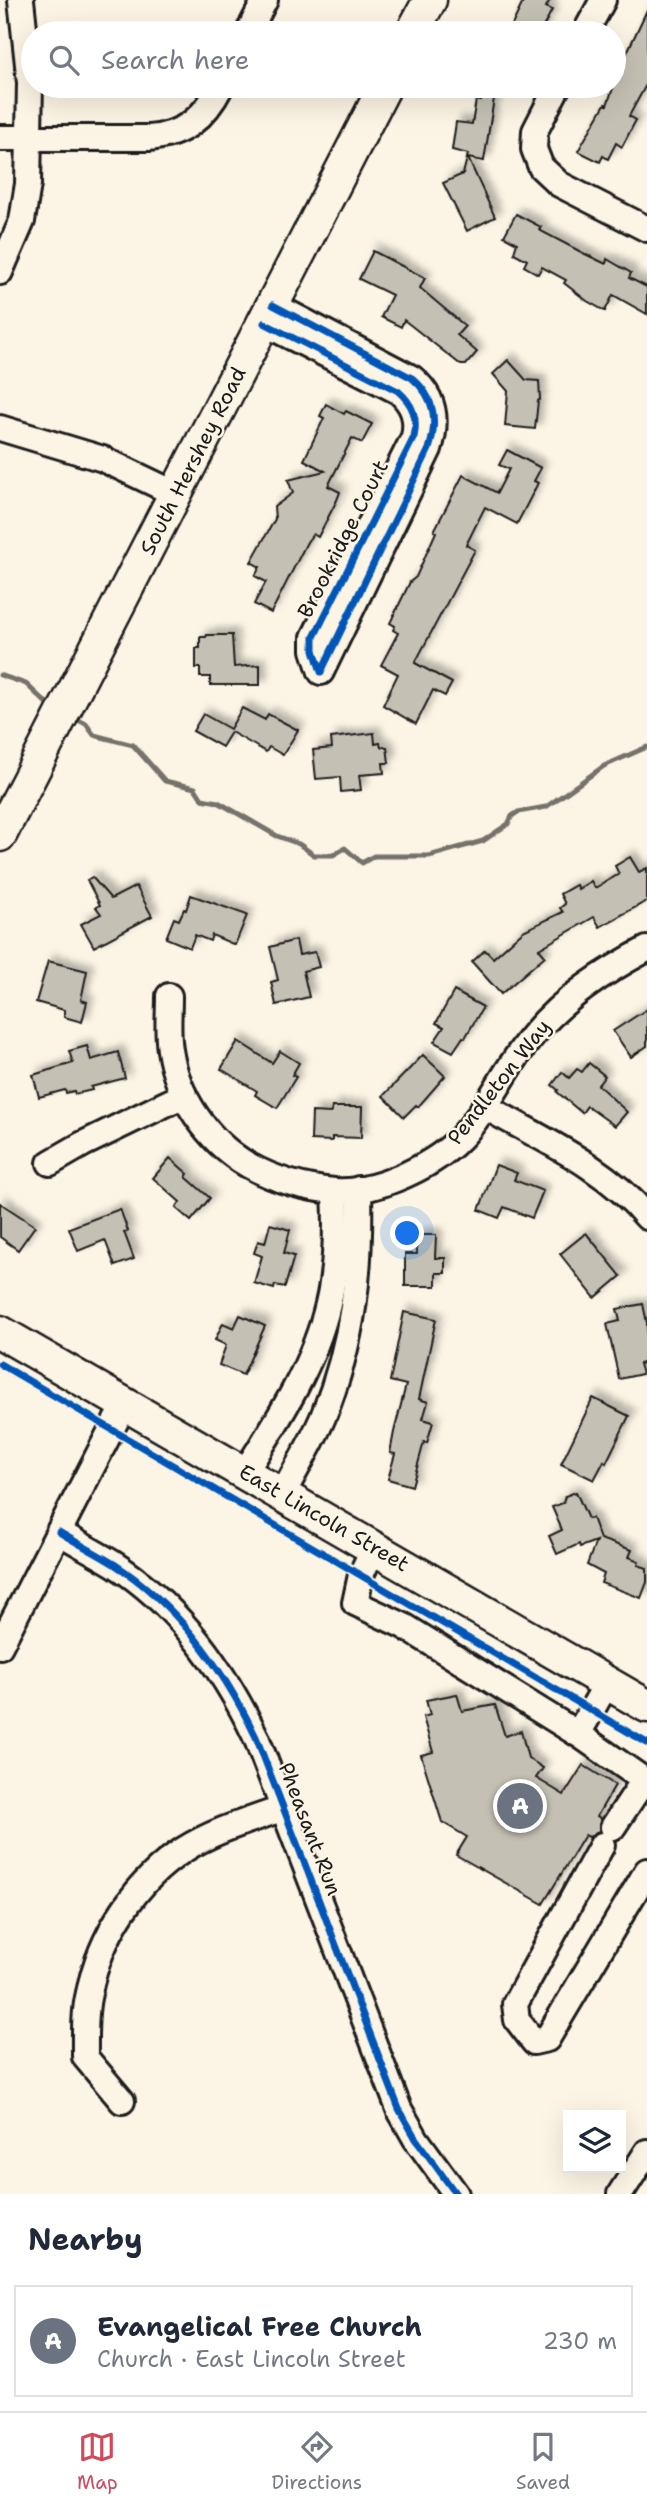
<!DOCTYPE html>
<html lang="en">
<head>
<meta charset="utf-8">
<style>
	:root { --surface:#fff; --page:#f6f6f7; --text:#1f2937; --muted:#747a83; --line:#e0e1e3; --accent:#d1495b }
	body { margin:0; font-family:"Shantell Sans",sans-serif; background:var(--page); color:var(--text) }
	.controls { position:absolute; right:21px; bottom:21px; display:grid; overflow:hidden; border-radius:0px; box-shadow:0 7px 28px #0002 }
	.controls button { width:63px; height:63px; display:grid; place-items:center; padding:0; border:0; border-bottom:2px solid var(--line); background:var(--surface); color:var(--text); font:35px sans-serif }
	.you { position:absolute; left:408px; top:1234px; width:24px; height:24px; margin:-18px; border:5px solid #fff; border-radius:50%; background:#1a73e8; box-shadow:0 0 0 10px #1a73e833 }
	.badge { display:grid; place-items:center; width:46px; height:46px; border-radius:50%; background:var(--accent); color:#fff; font-size:23px; font-weight:700 }
	.pin { position:absolute; translate:-50% -50%; border:4px solid #fff; box-shadow:0 2px 7px #0006 }
	.list { margin:0; padding:0; list-style:none }
	h2 { display:flex; justify-content:space-between; align-items:center; height:91px; margin:0; padding:0 28px; font-size:30px }
	h2 small { font-size:23px; font-weight:400; color:var(--muted) }
	.list li { display:grid; grid-template-columns:46px 1fr auto; gap:21px; align-items:center; box-sizing:border-box; height:112px; margin:0 14px 14px; padding:0 14px; border:2px solid var(--line); border-radius:0px }
	.list b { display:block; font-size:26px; white-space:nowrap }
	.list p { margin:0; font-size:23px; white-space:nowrap; color:var(--muted) }
	.list em { font-size:23px; font-style:normal; color:var(--muted) }
	.icon { flex:none; width:38px; height:38px; fill:none; stroke:currentColor; stroke-width:2; stroke-linecap:round; stroke-linejoin:round }
	.map { position:relative; flex:none; width:647px; height:2194px; overflow:hidden }
	.search { position:absolute; background:var(--surface); box-shadow:0 7px 28px #0002; left:21px; right:21px; top:21px; height:77px; display:flex; align-items:center; gap:18px; box-sizing:border-box; padding:0 24px; border-radius:38px; color:var(--muted); font-size:26px }
	.sheet { height:217px; background:var(--surface) }
	nav { display:flex; justify-content:space-around; align-items:center; box-sizing:border-box; height:98px; border-top:2px solid var(--line); background:var(--surface); font-size:19px; color:var(--muted) }
	nav a { display:grid; justify-items:center; gap:4px }
	nav .on { color:var(--accent) }
	.map>svg:first-child { display:block }
	.lines { fill:none; stroke-linecap:round; stroke-linejoin:round }
	.stream { stroke:#75726c; stroke-width:5 }
	.building { fill:#c4c0b3; stroke:#1c1c1c; stroke-width:2; filter:url(#shadow) }
	.minor-casing { stroke:#1c1c1c; stroke-width:30 }
	.major-casing { stroke:#1c1c1c; stroke-width:37 }
	.minor { stroke:#fcf5e5; stroke-width:24 }
	.major { stroke:#fcf5e5; stroke-width:32 }
	.cycleway-casing { stroke:#fcf5e5; stroke-width:11 }
	.cycleway { stroke:#0057b8; stroke-width:7 }
	.labels { text-anchor:middle; dominant-baseline:central; stroke-width:5; stroke-linejoin:round; paint-order:stroke }
	.street-label { font-size:21px; fill:#1c1c1c; stroke:#fcf5e5 }
</style>
</head>
<body>
<div class="map">
<svg width="647" height="2194" viewBox="0 0 647 2194">
	<defs>
		<filter id="shadow"><feDropShadow dx="6" dy="-6" stdDeviation="3.5" flood-color="#0004"/></filter>
	</defs>
	<rect width="100%" height="100%" fill="#fcf5e5"/>
	<filter id="ink" filterUnits="userSpaceOnUse"><feTurbulence type="fractalNoise" baseFrequency=".0143" numOctaves="2"/><feDisplacementMap in="SourceGraphic" scale="14" xChannelSelector="R" yChannelSelector="G"/><feConvolveMatrix kernelMatrix="1 2 1 2 8 2 1 2 1" color-interpolation-filters="sRGB"/></filter>
	<g filter="url(#ink)">
		<g class="lines">
			<g class="stream">
				<polyline points="0,675 26,684 44,701 53,706"/>
				<polyline points="71,716 86,724 94,735 133,745 165,781 195,788 202,799 218,802 277,836 299,844 314,855 333,855 345,848 362,863 374,856 429,856 483,841 508,824 512,816 518,812 546,807 604,766 647,747"/>
			</g>
		</g>
		<g class="building">
			<polygon points="524,0 550,0 546,7 552,10 540,33 521,33 511,27"/>
			<polygon points="647,10 647,83 629,116 636,120 622,147 616,143 608,159 603,156 600,162 578,151 605,104 607,105 622,63"/>
			<polygon points="489,86 496,86 484,161 468,158 495,217 467,231 443,183 463,174 468,154 452,150 456,122 472,124 476,100 481,101"/>
			<polygon points="516,214 541,227 539,230 583,253 606,264 607,259 631,273 629,278 647,287 647,314 613,295 605,311 587,301 564,283 566,280 542,267 538,274 524,266 527,260 514,253 517,243 504,236"/>
			<polygon points="373,251 425,278 420,288 465,326 457,335 477,352 466,365 461,365 404,320 401,327 381,317 392,295 359,279"/>
			<polygon points="508,360 526,380 539,381 540,399 538,401 535,429 505,426 508,391 493,374"/>
			<polygon points="326,404 344,414 346,411 372,424 362,443 352,438 328,486 340,492 337,500 318,537 313,534 307,542 271,613 254,604 266,582 255,576 260,567 251,562 275,519 274,507 293,493 288,480 325,471 304,460 324,418 320,416"/>
			<polygon points="507,450 541,468 534,481 538,483 517,524 485,507 466,545 475,550 415,663 452,683 445,696 433,690 416,724 383,705 398,674 381,665 398,633 393,630 395,626 390,623 410,582 416,577 436,532 434,531 463,475 497,493 509,469 499,465"/>
			<polygon points="207,635 232,635 234,667 260,665 260,685 210,685 210,677 200,677 200,668 196,668 196,648 200,648 200,637 206,637"/>
			<polygon points="242,708 265,720 268,714 298,730 283,755 269,747 266,752 231,732 222,747 193,731 203,714 230,729"/>
			<polygon points="374,733 375,744 380,743 381,747 387,747 389,763 383,763 384,773 359,775 361,790 341,792 340,777 316,779 313,750 332,748 331,738"/>
			<polygon points="630,857 639,872 647,868 647,901 600,927 594,917 539,949 545,956 501,994 472,962 485,950 493,958 523,931 563,912 560,908 565,904 560,894 576,885 578,889 591,881 595,888 619,874 615,866"/>
			<polygon points="92,877 111,899 136,886 152,916 94,947 81,924 101,914 96,907 100,905 87,880"/>
			<polygon points="191,895 247,915 235,945 212,935 210,941 195,935 190,948 166,938 174,918 179,920 184,909 186,910"/>
			<polygon points="296,940 299,955 315,952 319,967 303,971 309,997 276,1005 271,982 278,980 270,947"/>
			<polygon points="48,961 87,971 81,1000 87,1002 82,1022 64,1017 64,1010 36,1002"/>
			<polygon points="454,991 483,1007 465,1038 463,1037 453,1052 434,1042 444,1027 436,1023"/>
			<polygon points="647,1009 647,1046 631,1057 613,1031"/>
			<polygon points="238,1041 272,1063 280,1051 299,1063 292,1075 296,1077 277,1108 255,1095 257,1091 221,1069"/>
			<polygon points="87,1046 91,1060 118,1052 125,1078 91,1087 92,1090 75,1094 74,1091 66,1093 65,1090 39,1097 33,1075 73,1063 69,1051"/>
			<polygon points="423,1055 445,1076 418,1107 416,1105 404,1117 383,1096"/>
			<polygon points="589,1063 605,1076 598,1085 627,1112 615,1126 587,1106 582,1113 557,1092 558,1090 552,1085 562,1072 569,1078 577,1069 582,1072"/>
			<polygon points="332,1107 362,1107 361,1138 332,1137 332,1141 311,1140 312,1112 331,1113"/>
			<polygon points="170,1158 188,1174 186,1177 210,1198 191,1221 176,1208 180,1202 153,1178"/>
			<polygon points="496,1165 517,1173 514,1180 543,1191 532,1218 504,1207 499,1218 479,1210"/>
			<polygon points="0,1203 35,1226 18,1250 0,1237"/>
			<polygon points="120,1209 128,1231 124,1232 134,1259 115,1266 105,1240 78,1251 69,1228"/>
			<polygon points="270,1224 290,1230 284,1253 294,1256 285,1287 275,1285 274,1289 254,1283 262,1256 254,1253 258,1241 265,1243"/>
			<polygon points="586,1233 621,1276 595,1298 560,1254"/>
			<polygon points="417,1235 436,1235 435,1258 445,1258 445,1273 436,1273 436,1286 405,1286 405,1254 417,1254"/>
			<polygon points="643,1304 647,1323 647,1362 639,1364 642,1374 619,1379 607,1324 620,1321 617,1309"/>
			<polygon points="404,1312 436,1319 419,1399 428,1402 423,1419 433,1422 427,1443 424,1442 412,1486 388,1479 395,1454 390,1453 394,1432 406,1385 390,1381"/>
			<polygon points="240,1315 265,1326 243,1375 219,1365 226,1345 215,1340 223,1323 234,1328"/>
			<polygon points="593,1398 629,1416 606,1463 604,1461 594,1480 561,1464"/>
			<polygon points="576,1492 588,1519 592,1518 600,1539 632,1550 629,1557 639,1561 638,1565 647,1568 647,1582 641,1598 601,1583 604,1574 587,1565 596,1541 580,1547 579,1544 557,1554 549,1536 562,1530 552,1507 563,1503 565,1496"/>
			<polygon points="457,1694 462,1711 495,1705 505,1736 521,1731 528,1758 543,1768 536,1778 564,1795 583,1765 615,1785 597,1816 601,1819 599,1831 589,1837 585,1835 543,1904 456,1855 467,1837 442,1822 421,1755 433,1752 423,1717 430,1715 426,1700"/>
		</g>
		<g class="lines">
			<g class="minor-casing">
				<g id="minor">
					<polyline points="248,33 265,0"/>
					<polyline points="585,33 603,0"/>
					<polyline points="558,86 535,131 534,149 541,167 559,184 647,229"/>
					<path d="M0,138H149C184,135 205,117 221,86"/>
					<polyline points="0,272 22,221 28,184 30,83 21,0"/>
					<path d="M264,323L398,391C413,404 418,418 414,437L314,637V650L321,672L429,449C438,421 435,397 412,378L273,305"/>
					<polyline points="0,428 103,459 176,494"/>
					<path d="M169,996C169,1014 167,1032 170,1050C177,1096 207,1141 248,1165C275,1180 303,1188 334,1191C377,1194 439,1164 466,1132C492,1102 507,1065 533,1035C564,998 604,972 647,949"/>
					<path d="M484,1106C541,1139 605,1166 647,1217"/>
					<polyline points="50,1163 83,1144 184,1095"/>
					<path d="M245,1472C278,1420 314,1365 328,1304C337,1267 337,1229 335,1191"/>
					<path d="M283,1494C296,1468 312,1443 323,1417C354,1341 361,1270 359,1189"/>
					<path d="M59,1532C77,1543 96,1553 114,1564C179,1606 223,1668 256,1737L399,2109L416,2139L456,2194"/>
					<polyline points="374,1547 361,1575 355,1603 404,1626 578,1734 644,1780 613,1827"/>
					<polyline points="0,1646 125,1403"/>
					<polyline points="578,1734 607,1683"/>
					<polyline points="602,1845 515,2004 517,2020 534,2042 547,2039 647,1871"/>
					<path d="M122,2101L85,2057C85,2036 84,2013 89,1993C100,1936 136,1880 185,1849C215,1830 251,1820 284,1808"/>
					<polyline points="620,2194 647,2152"/>
				</g>
			</g>
			<g class="major-casing">
				<g id="major">
					<polyline points="412,33 430,0"/>
					<polyline points="0,835 385,86"/>
					<polyline points="0,1332 647,1706"/>
				</g>
			</g>
			<use href="#minor" class="minor"/>
			<use href="#major" class="major"/>
			<g class="cycleway-casing">
				<g id="cycleway">
					<path d="M264,323L398,391C413,404 418,418 414,437L314,637V650L321,672L429,449C438,421 435,397 412,378L273,305"/>
					<polyline points="0,1364 647,1743"/>
					<path d="M59,1532C77,1543 96,1553 114,1564C179,1606 223,1668 256,1737L399,2109L416,2139L456,2194"/>
				</g>
			</g>
			<use href="#cycleway" class="cycleway"/>
		</g>
	</g>
	<g class="labels">
		<g class="street-label">
			<text transform="translate(193 461) rotate(-63)">South Hershey Road</text>
			<text transform="translate(343 539) rotate(-63)">Brookridge Court</text>
			<text transform="translate(499 1082) rotate(-52)">Pendleton Way</text>
			<text transform="translate(324 1518) rotate(30)">East Lincoln Street</text>
			<text transform="translate(310 1829) rotate(69)">Pheasant Run</text>
		</g>
	</g>
</svg>
<div class="controls">
<button><svg class="icon" aria-label="layers" viewBox="0 0 24 24"><path d="M12 4l9 5-9 5-9-5zM3 14l9 5 9-5"/></svg></button>
</div>
<div class="you"></div>
<div class="pin badge" style="left:520px;top:1806px;background:#6b7280">A</div>
<div class="search"><svg class="icon" aria-label="search" viewBox="0 0 24 24"><circle cx="10" cy="10" r="6"/><path d="M15 15l6 6"/></svg>Search here</div>
</div>
<section class="sheet">
<h2>Nearby<small></small></h2>
<ul class="list">
<li><span class="badge" style="background:#6b7280">A</span><div><b>Evangelical Free Church</b><p>Church · East Lincoln Street</p></div><em>230 m</em></li>
</ul>
</section>
<nav>
<a class="on"><svg class="icon" aria-label="map" viewBox="0 0 24 24"><path d="M3 6l6-2 6 2 6-2v14l-6 2-6-2-6 2zM9 4v14M15 6v14"/></svg>Map</a>
<a><svg class="icon" aria-label="directions" viewBox="0 0 24 24"><path d="M12 3l9 9-9 9-9-9zM9 14v-3h6M13 9l2 2-2 2"/></svg>Directions</a>
<a><svg class="icon" aria-label="saved" viewBox="0 0 24 24"><path d="M7 4h10v16l-5-4-5 4z"/></svg>Saved</a>
</nav>
</body>
</html>
